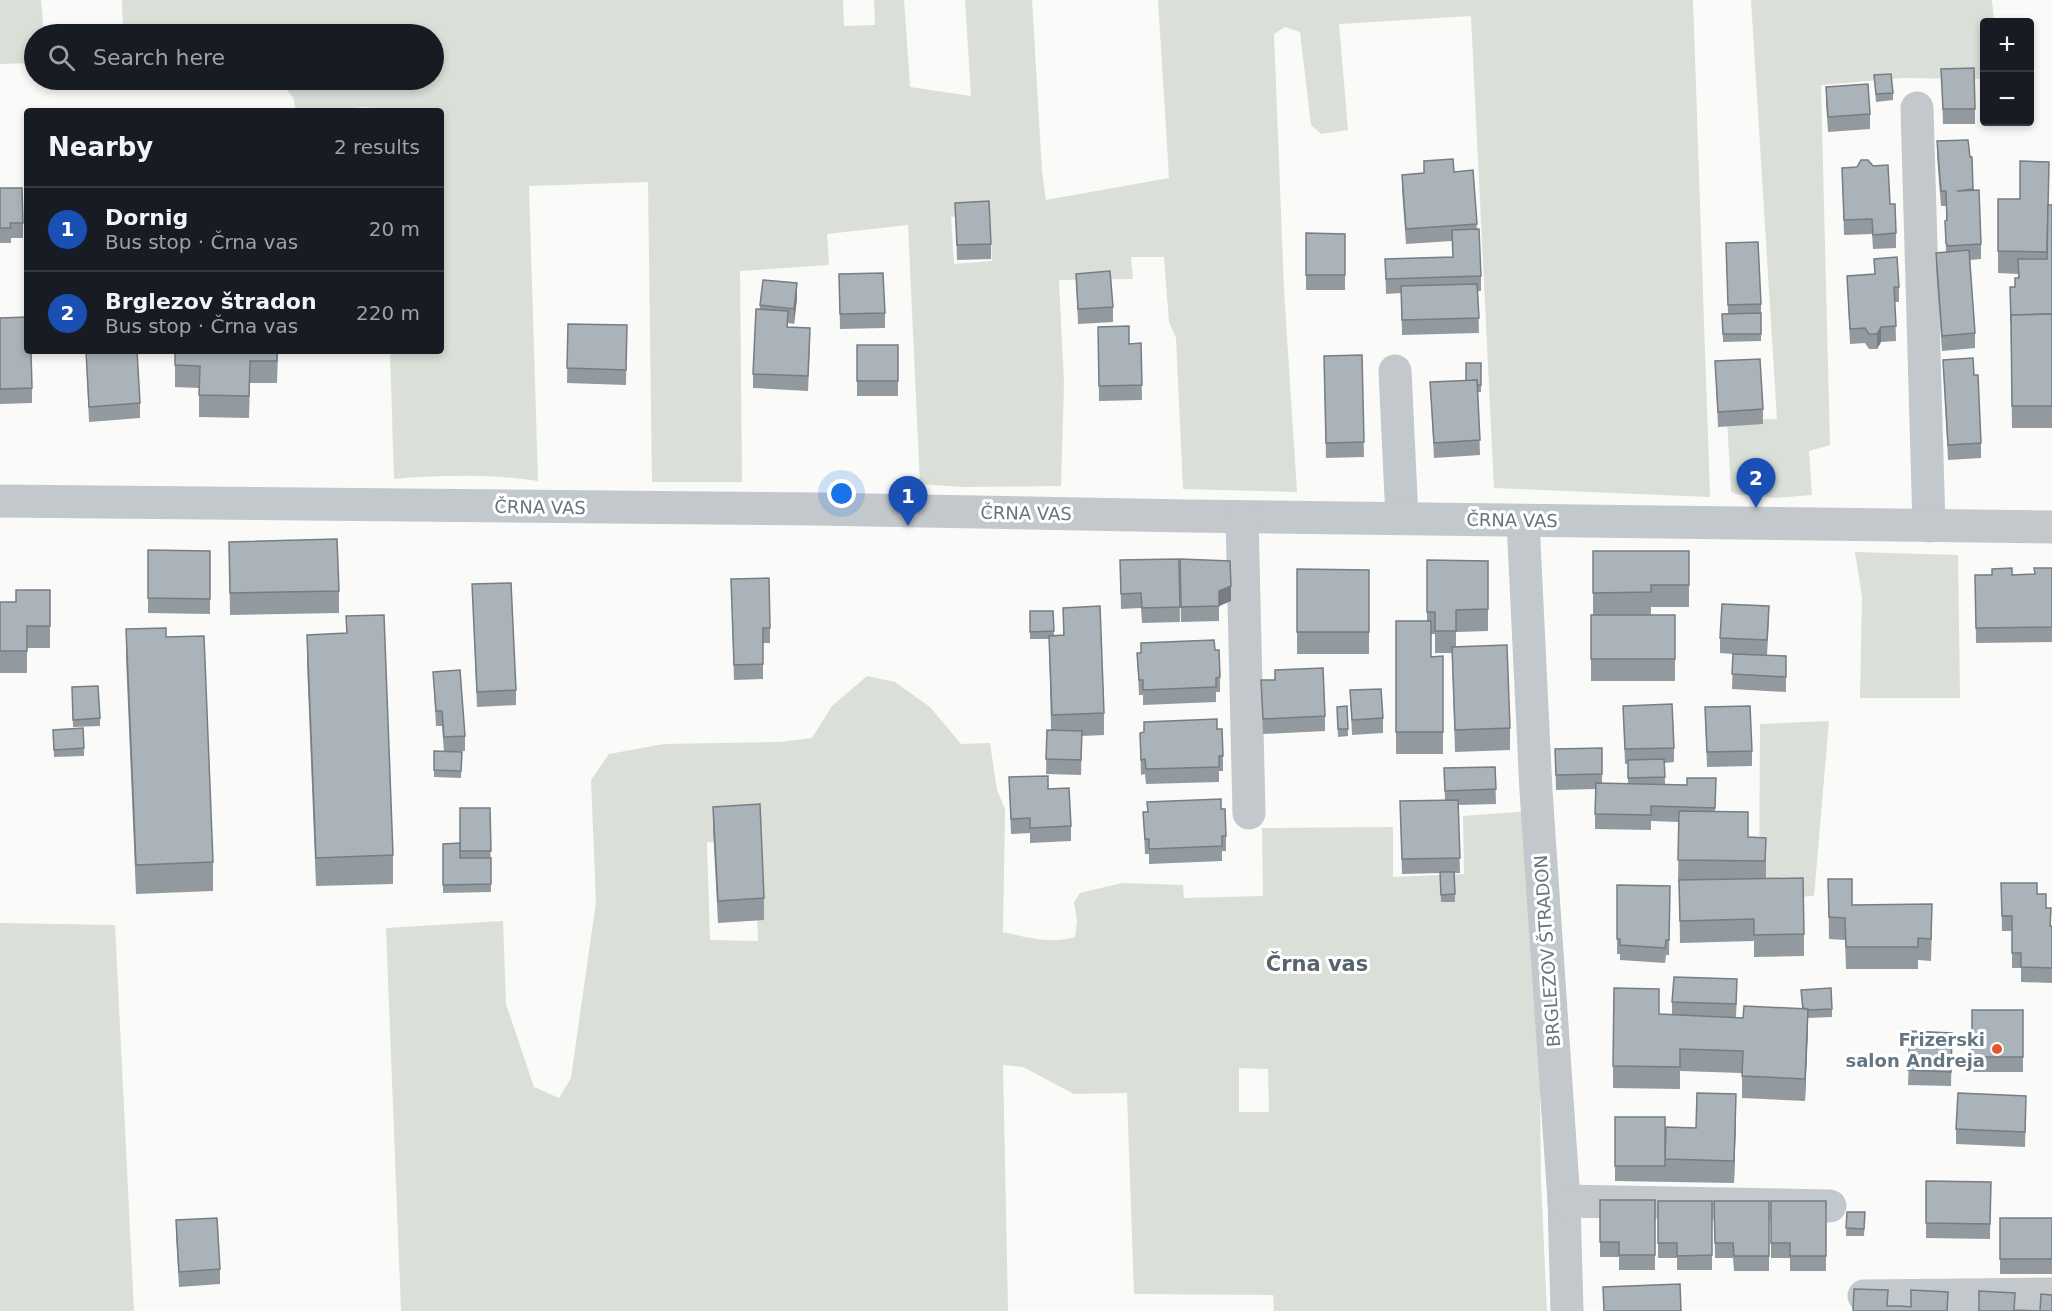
<!DOCTYPE html>
<html lang="en">
<head>
<meta charset="utf-8">
<style>
	:root { --surface:#171b24; --page:#20242c; --text:#f1f3f6; --muted:#9ea1a6; --line:#363941; --accent:#1a73e8 }
	body { margin:0; font-family:"DejaVu Sans",sans-serif; background:var(--page); color:var(--text) }
	.controls { position:absolute; right:18px; top:18px; display:grid; overflow:hidden; border-radius:6px; box-shadow:0 3px 9px #0003 }
	.controls button { width:54px; height:54px; display:grid; place-items:center; padding:0; border:0; border-bottom:2px solid var(--line); background:var(--surface); color:var(--text); font:30px sans-serif }
	.you { position:absolute; left:842px; top:494px; width:21px; height:21px; margin:-15px; border:4px solid #fff; border-radius:50%; background:#1a73e8; box-shadow:0 0 0 9px #1a73e833 }
	.badge { display:grid; place-items:center; width:39px; height:39px; border-radius:50%; background:var(--accent); color:#fff; font-size:20px; font-weight:700 }
	.pin { position:absolute; translate:-50% -50px; filter:drop-shadow(0 2px 3px #0008) }
	.pin::after { content:''; position:absolute; top:32px; width:21px; height:18px; background:inherit; clip-path:polygon(0 0,100% 0,50% 100%) }
	.list { margin:0; padding:0; list-style:none }
	h2 { display:flex; justify-content:space-between; align-items:center; height:78px; margin:0; padding:0 24px; font-size:26px }
	h2 small { font-size:20px; font-weight:400; color:var(--muted) }
	.list li { display:grid; grid-template-columns:39px 1fr auto; gap:18px; align-items:center; box-sizing:border-box; height:84px; padding:0 24px; border-top:2px solid var(--line) }
	.list b { display:block; font-size:22px; white-space:nowrap }
	.list p { margin:0; font-size:20px; white-space:nowrap; color:var(--muted) }
	.list em { font-size:20px; font-style:normal; color:var(--muted) }
	.icon { flex:none; width:33px; height:33px; fill:none; stroke:currentColor; stroke-width:2; stroke-linecap:round; stroke-linejoin:round }
	.map { position:relative; flex:none; width:2052px; height:1311px; overflow:hidden }
	.search { position:absolute; background:var(--surface); box-shadow:0 3px 9px #0003; left:24px; top:24px; width:420px; height:66px; display:flex; align-items:center; gap:15px; box-sizing:border-box; padding:0 21px; border-radius:33px; color:var(--muted); font-size:22px }
	.panel { position:absolute; background:var(--surface); box-shadow:0 3px 9px #0003; left:24px; top:108px; width:420px; height:246px; border-radius:6px }
	.map>svg:first-child { display:block }
	.green { fill:#dadfd7; fill-rule:evenodd }
	.lines { fill:none; stroke-linecap:round; stroke-linejoin:round }
	.minor { stroke:#c3c8cc; stroke-width:33 }
	.wall { fill:#929a9f }
	.shaded-wall { fill:#777d82 }
	.building { fill:#aab3b9; stroke:#777d82; stroke-width:1.5 }
	.poi-dot { fill:#e4572e; stroke:#fff; stroke-width:2 }
	.labels { text-anchor:middle; dominant-baseline:central; stroke-width:6; stroke-linejoin:round; paint-order:stroke }
	.street-label { font-size:18px; fill:#657683; stroke:#fff }
	.poi-label { font-size:18px; font-weight:bold; fill:#657683; stroke:#fff; text-anchor:end }
	.quarter-label { font-size:21px; font-weight:bold; fill:#57646e; stroke:#fff }
</style>
</head>
<body>
<div class="map">
<svg width="2052" height="1311" viewBox="0 0 2052 1311">
	<rect width="100%" height="100%" fill="#fafaf8"/>
	<g class="green">
		<polygon points="0,0 41,0 44,34 34,34 34,63 0,64"/>
		<path d="M122,0H843L844,26L875,25L874,0H904L910,87L971,96L965,0H1032L1042,171L1046,200L1169,178L1158,0H1693L1710,497L1494,488L1471,16L1339,24L1348,130L1321,134L1311,125L1300,32L1285,27L1274,34L1284,290L1297,492L1183,489L1176,338L1169,322L1164,257H1131L1133,279L1059,280L1064,383L1061,486L963,487L920,484L908,225L827,234L829,265L740,271L742,482H652L648,182L529,186L538,481C490,474 443,475 394,479L390,351H441V111H378L377,108L359,107L358,111H296L293,97L278,80H434V34H123ZM990,214L992,261L954,264L951,217Z"/>
		<polygon points="1751,0 1992,0 1994,22 1984,22 1984,79 1903,78 1821,85 1830,445 1809,451 1812,495 1776,498 1735,494 1731,491 1727,420 1777,419"/>
		<polygon points="1855,552 1958,555 1960,698 1860,698 1862,597"/>
		<path d="M867,676L895,682L930,707L961,744L990,743L997,790L1005,809L1003,932C1028,938 1050,944 1075,937L1077,921L1074,902L1080,893L1122,883L1183,885L1184,898L1263,896L1262,828L1393,827V877L1464,874L1463,816L1528,811L1539,999L1541,1181L1547,1311H1274L1273,1295L1134,1294L1127,1093L1074,1094L1023,1067L1003,1065L1008,1311H401L386,928L503,921L506,1004L534,1087L559,1098L571,1078L596,902L591,780L609,754L664,744L780,742L812,738L832,706ZM707,842L755,845L758,941L710,940ZM1239,1068L1268,1069L1269,1112H1239Z"/>
		<polygon points="1829,721 1814,896 1759,899 1760,724"/>
		<polygon points="0,923 115,925 134,1311 0,1311"/>
	</g>
	<g class="lines">
		<g class="minor">
			<polyline points="1917,108 1929,526"/>
			<polyline points="1395,371 1402,518"/>
			<polyline points="0,501 815,509 1188,516 2052,527"/>
			<polyline points="1242,517 1249,813"/>
			<polyline points="1523,521 1536,791 1564,1201 1567,1311"/>
			<polyline points="1564,1201 1830,1206"/>
			<polyline points="1864,1296 2052,1294"/>
		</g>
	</g>
	<g class="wall">
		<polygon points="1941,69 1975,109 1975,124 1943,124"/>
		<polygon points="1874,75 1893,93 1893,100 1876,102"/>
		<polygon points="1826,87 1870,114 1870,129 1828,132 1826,102"/>
		<polygon points="1937,141 1972,157 1973,190 1981,244 1981,259 1970,260 1975,333 1975,348 1942,351 1936,268 1936,253 1946,252 1945,221 1946,221 1946,206 1941,206 1937,156"/>
		<polygon points="1424,161 1454,172 1473,170 1477,229 1481,276 1481,291 1478,291 1479,333 1402,335 1401,293 1386,294 1385,259 1453,257 1452,241 1406,244 1402,190 1402,175 1424,173"/>
		<polygon points="1842,168 1890,204 1896,233 1896,248 1873,249 1872,234 1844,235"/>
		<polygon points="0,188 23,223 23,238 11,238 11,243 0,243"/>
		<polygon points="1998,199 2052,205 2052,428 2012,428 2010,287 2015,287 2018,278 2018,274 1998,273"/>
		<polygon points="955,203 991,244 991,259 957,260"/>
		<polygon points="1306,233 1345,234 1345,290 1306,290"/>
		<polygon points="1726,243 1761,304 1761,341 1723,342 1722,314 1728,314"/>
		<polygon points="1874,259 1899,287 1899,302 1895,302 1896,341 1881,342 1877,349 1869,349 1865,343 1850,344 1847,276 1874,274"/>
		<polygon points="839,274 885,313 885,328 840,329"/>
		<polygon points="1076,274 1113,307 1113,322 1078,324"/>
		<polygon points="797,298 794,324 788,323 788,327 810,343 808,391 753,388 753,374 760,305"/>
		<polygon points="0,318 32,388 32,403 0,404"/>
		<polygon points="568,324 627,325 626,385 567,383"/>
		<polygon points="1098,327 1129,344 1141,343 1142,400 1099,401"/>
		<rect x="857" y="345" width="41" height="51"/>
		<polygon points="86,351 140,403 140,418 89,422"/>
		<polygon points="175,351 278,351 277,383 250,383 249,418 199,417 199,388 175,387"/>
		<polygon points="1362,355 1364,457 1326,458 1324,356"/>
		<polygon points="1943,360 1974,375 1981,443 1981,458 1948,460"/>
		<polygon points="1715,361 1763,409 1763,424 1718,427"/>
		<polygon points="1481,363 1481,392 1478,392 1480,455 1434,458 1430,382 1466,381"/>
		<polygon points="229,542 339,591 339,613 230,615"/>
		<polygon points="148,550 210,551 210,614 148,613"/>
		<polygon points="1593,551 1689,551 1689,607 1651,607 1651,615 1593,615"/>
		<polygon points="1179,559 1180,622 1142,623 1141,608 1121,609 1120,560"/>
		<polygon points="1180,559 1231,601 1219,606 1219,621 1181,622"/>
		<polygon points="1427,560 1488,561 1488,631 1456,632 1456,647 1510,728 1510,750 1455,752 1452,653 1435,653 1435,634 1431,634 1431,657 1443,656 1443,754 1396,754 1396,621 1427,621"/>
		<polygon points="2052,568 2052,642 1976,643 1975,575 2035,574"/>
		<polygon points="1297,569 1369,570 1369,654 1297,654"/>
		<polygon points="731,579 770,628 770,643 763,643 763,679 734,680"/>
		<polygon points="472,584 516,690 516,705 477,707"/>
		<polygon points="50,590 50,648 27,648 27,673 0,673 0,602 16,602"/>
		<polygon points="1063,608 1104,713 1104,735 1082,736 1081,775 1046,774 1047,730 1051,730 1049,639 1030,639 1030,611 1053,611 1054,636 1063,636"/>
		<rect x="1591" y="615" width="84" height="66"/>
		<polygon points="346,616 393,855 393,884 316,886 307,664 307,635 346,633"/>
		<polygon points="1769,621 1767,655 1786,656 1786,692 1732,689 1733,654 1720,653 1720,638"/>
		<polygon points="126,629 166,637 213,862 213,891 136,894 126,658"/>
		<polygon points="1215,650 1220,677 1220,692 1216,692 1216,702 1143,705 1143,695 1139,695 1137,653"/>
		<polygon points="433,672 465,736 465,751 449,752 462,752 461,778 434,777 434,751 444,752 442,726 436,726"/>
		<polygon points="1261,680 1275,680 1325,716 1325,731 1263,734"/>
		<polygon points="1350,690 1383,718 1383,733 1352,735"/>
		<polygon points="72,695 100,718 100,726 73,727"/>
		<polygon points="1623,706 1674,748 1674,762 1665,763 1665,784 1654,785 1687,785 1716,778 1715,812 1748,837 1766,838 1766,879 1804,934 1804,956 1754,957 1754,941 1680,943 1679,882 1678,882 1679,822 1651,821 1651,830 1595,829 1595,789 1556,790 1555,749 1602,748 1602,783 1628,784 1628,764 1625,764"/>
		<polygon points="1337,707 1348,729 1348,736 1338,737"/>
		<polygon points="1705,707 1752,751 1752,766 1707,767"/>
		<polygon points="1217,729 1223,756 1223,771 1219,771 1219,782 1146,784 1145,774 1141,775 1140,733"/>
		<polygon points="53,730 84,748 84,756 54,757"/>
		<polygon points="1495,767 1496,804 1458,805 1460,873 1454,873 1455,902 1441,902 1440,873 1402,874 1400,801 1445,800 1444,768"/>
		<polygon points="1009,777 1048,789 1071,826 1071,841 1030,843 1030,833 1011,834"/>
		<polygon points="713,807 764,898 764,920 718,923 713,829"/>
		<polygon points="490,808 491,892 443,893 443,844 460,843"/>
		<polygon points="1221,809 1226,836 1226,851 1222,851 1222,861 1149,864 1149,854 1145,854 1143,812"/>
		<polygon points="1828,879 1852,905 1932,926 1931,961 1918,960 1918,969 1846,969 1845,940 1829,939"/>
		<polygon points="2001,883 2037,894 2046,908 2051,926 2052,926 2052,983 2021,982 2021,968 2012,968 2012,931 2002,931"/>
		<polygon points="1617,885 1670,886 1669,955 1666,955 1665,963 1620,960 1620,954 1617,954"/>
		<polygon points="1801,990 1832,1009 1832,1017 1808,1018 1805,1101 1742,1098 1742,1073 1680,1071 1680,1089 1613,1088 1613,1066 1672,1014 1672,1002 1737,994 1736,1017 1743,1018 1802,1008"/>
		<rect x="1972" y="1010" width="51" height="62"/>
		<polygon points="1910,1031 1952,1033 1951,1086 1908,1085"/>
		<polygon points="2026,1110 2025,1147 1956,1144 1956,1129"/>
		<polygon points="1736,1116 1734,1183 1615,1181 1615,1117 1665,1154 1696,1128"/>
		<polygon points="1926,1181 1991,1182 1990,1239 1926,1238"/>
		<polygon points="1600,1200 1655,1200 1655,1270 1619,1270 1619,1257 1600,1257"/>
		<polygon points="1658,1201 1712,1201 1712,1270 1677,1270 1677,1258 1658,1258"/>
		<polygon points="1714,1201 1769,1201 1769,1271 1734,1271 1733,1258 1715,1258"/>
		<polygon points="1771,1201 1826,1201 1826,1271 1790,1271 1790,1258 1771,1258"/>
		<polygon points="1847,1212 1865,1212 1864,1236 1846,1236"/>
		<rect x="2000" y="1218" width="52" height="56"/>
		<polygon points="176,1220 220,1269 220,1284 179,1287 176,1235"/>
	</g>
	<g class="shaded-wall">
		<polygon points="797,283 797,298 794,324 794,309"/>
		<polygon points="1881,327 1881,342 1877,349 1877,334"/>
		<polygon points="1231,586 1231,601 1219,606 1219,591"/>
		<polygon points="1808,1009 1808,1031 1805,1101 1805,1079"/>
		<polygon points="1736,1094 1736,1116 1734,1183 1734,1161"/>
	</g>
	<g class="building">
		<polygon points="1974,68 1975,109 1943,109 1941,69"/>
		<polygon points="1891,74 1893,93 1876,94 1874,75"/>
		<polygon points="1868,84 1870,114 1828,117 1826,87"/>
		<polygon points="1968,140 1970,157 1972,157 1973,189 1957,191 1979,190 1981,244 1948,246 1946,243 1945,221 1947,220 1946,191 1941,191 1937,141"/>
		<polygon points="1453,159 1454,172 1473,170 1477,224 1406,229 1402,175 1424,173 1424,161"/>
		<polygon points="1861,160 1868,160 1873,166 1888,165 1890,204 1895,204 1896,233 1873,235 1872,219 1844,220 1842,168 1857,167"/>
		<polygon points="2020,161 2049,162 2047,252 1998,251 1998,199 2020,199"/>
		<polygon points="0,188 22,188 23,223 10,223 11,228 0,228"/>
		<polygon points="989,201 991,244 957,245 955,203"/>
		<polygon points="2048,205 2052,205 2052,314 2011,315 2011,322 2010,287 2015,287 2015,278 2019,278 2018,259 2047,259"/>
		<polygon points="1479,229 1481,276 1386,279 1385,259 1453,257 1452,230"/>
		<polygon points="1306,233 1345,234 1345,275 1306,275"/>
		<polygon points="1758,242 1761,304 1728,305 1726,243"/>
		<polygon points="1969,250 1975,333 1942,336 1936,253"/>
		<polygon points="1897,257 1899,287 1894,287 1896,326 1881,327 1877,334 1869,334 1865,328 1850,329 1847,276 1875,274 1874,259"/>
		<polygon points="1110,271 1113,307 1078,309 1076,274"/>
		<polygon points="883,273 885,313 840,314 839,274"/>
		<polygon points="763,280 797,283 794,309 760,305"/>
		<polygon points="1477,284 1479,318 1402,320 1401,286"/>
		<polygon points="756,309 788,311 787,327 810,328 808,376 753,374"/>
		<polygon points="1761,313 1761,334 1723,334 1722,314"/>
		<polygon points="2052,314 2052,406 2012,406 2011,315"/>
		<polygon points="27,317 27,351 31,351 32,388 0,389 0,318"/>
		<polygon points="568,324 627,325 626,370 567,368"/>
		<polygon points="1129,326 1129,344 1141,343 1142,385 1099,386 1098,327"/>
		<rect x="857" y="345" width="41" height="36"/>
		<polygon points="86,351 137,351 140,403 89,407"/>
		<polygon points="175,351 277,351 277,361 250,361 249,396 199,395 200,366 175,365"/>
		<polygon points="1362,355 1364,442 1326,443 1324,356"/>
		<polygon points="1973,358 1974,375 1978,375 1981,443 1948,445 1943,360"/>
		<polygon points="1760,359 1763,409 1718,412 1715,361"/>
		<polygon points="1466,363 1481,363 1481,385 1477,385 1477,380 1466,381"/>
		<polygon points="1477,380 1480,440 1434,443 1430,382"/>
		<polygon points="337,539 339,591 230,593 229,542"/>
		<polygon points="148,550 210,551 210,599 148,598"/>
		<polygon points="1593,551 1689,551 1689,585 1651,585 1651,592 1593,593"/>
		<polygon points="1179,559 1180,607 1142,608 1141,593 1121,594 1120,560"/>
		<polygon points="1180,559 1230,561 1231,586 1219,591 1219,606 1181,607"/>
		<polygon points="1427,560 1488,561 1488,609 1456,610 1456,631 1435,631 1435,612 1427,612"/>
		<polygon points="2012,568 2012,575 2035,574 2034,568 2052,568 2052,627 1976,628 1975,575 1992,575 1992,569"/>
		<polygon points="1297,569 1369,570 1369,632 1297,632"/>
		<polygon points="769,578 770,628 763,628 763,664 734,665 731,579"/>
		<polygon points="511,583 516,690 477,692 472,584"/>
		<polygon points="16,590 50,590 50,626 27,626 27,651 0,651 0,602 16,602"/>
		<polygon points="1722,604 1769,606 1767,640 1720,638"/>
		<polygon points="1100,606 1104,713 1052,715 1049,636 1064,635 1063,608"/>
		<polygon points="1030,611 1053,611 1054,631 1030,632"/>
		<polygon points="384,615 393,855 316,858 307,635 347,633 346,616"/>
		<rect x="1591" y="615" width="84" height="44"/>
		<polygon points="1396,621 1431,621 1431,657 1443,656 1443,732 1396,732"/>
		<polygon points="166,628 166,637 204,636 213,862 136,865 126,629"/>
		<polygon points="1214,640 1215,650 1219,650 1220,677 1216,678 1216,687 1143,690 1143,680 1139,680 1137,653 1141,653 1141,643"/>
		<polygon points="1507,645 1510,728 1455,730 1452,647"/>
		<polygon points="1733,654 1786,656 1786,677 1732,674"/>
		<polygon points="1323,668 1325,716 1263,719 1261,680 1275,680 1275,670"/>
		<polygon points="460,670 465,736 444,737 442,711 436,711 433,672"/>
		<polygon points="98,686 100,718 73,720 72,687"/>
		<polygon points="1381,689 1383,718 1352,720 1350,690"/>
		<polygon points="1672,704 1674,748 1625,749 1623,706"/>
		<polygon points="1347,706 1348,729 1338,729 1337,707"/>
		<polygon points="1750,706 1752,751 1707,752 1705,707"/>
		<polygon points="1217,719 1217,729 1222,729 1223,756 1219,756 1219,767 1146,769 1145,759 1141,760 1140,733 1144,732 1144,722"/>
		<polygon points="83,728 84,748 54,750 53,730"/>
		<polygon points="1047,730 1082,731 1081,760 1046,759"/>
		<polygon points="1602,748 1602,774 1556,775 1555,749"/>
		<polygon points="434,751 462,752 461,771 434,770"/>
		<polygon points="1664,759 1665,777 1628,778 1628,760"/>
		<polygon points="1495,767 1496,789 1445,791 1444,768"/>
		<polygon points="1048,776 1048,789 1069,788 1071,826 1030,828 1030,818 1011,819 1009,777"/>
		<polygon points="1687,778 1716,778 1715,808 1651,806 1651,815 1595,814 1596,783 1687,785"/>
		<polygon points="1221,799 1221,809 1225,809 1226,836 1222,836 1222,846 1149,849 1149,839 1145,839 1143,812 1148,812 1147,802"/>
		<polygon points="1458,800 1460,858 1402,859 1400,801"/>
		<polygon points="760,804 764,898 718,901 713,807"/>
		<polygon points="460,808 490,808 491,851 460,851"/>
		<polygon points="1679,811 1748,812 1748,837 1766,838 1765,861 1678,860"/>
		<polygon points="460,843 460,858 491,858 491,884 443,885 443,844"/>
		<polygon points="1440,872 1454,872 1455,894 1441,895"/>
		<polygon points="1803,878 1804,934 1754,935 1754,919 1680,921 1679,880"/>
		<polygon points="1828,879 1852,879 1852,905 1932,904 1931,939 1918,938 1918,947 1846,947 1845,918 1829,917"/>
		<polygon points="2001,883 2037,883 2037,894 2046,894 2046,908 2051,908 2050,926 2052,926 2052,968 2021,967 2021,953 2012,953 2012,916 2002,916"/>
		<polygon points="1617,885 1670,886 1669,940 1666,940 1665,948 1620,945 1620,939 1617,939"/>
		<polygon points="1674,977 1737,979 1736,1004 1672,1002"/>
		<polygon points="1614,988 1659,989 1659,1014 1743,1018 1744,1006 1808,1009 1805,1079 1742,1076 1743,1051 1680,1049 1680,1067 1613,1066"/>
		<polygon points="1831,988 1832,1009 1808,1010 1808,1009 1803,1008 1801,990"/>
		<rect x="1972" y="1010" width="51" height="47"/>
		<polygon points="1910,1031 1952,1033 1951,1072 1908,1070"/>
		<polygon points="1697,1093 1736,1094 1734,1161 1665,1159 1666,1127 1696,1128"/>
		<polygon points="1958,1093 2026,1096 2025,1132 1956,1129"/>
		<rect x="1615" y="1117" width="50" height="49"/>
		<polygon points="1926,1181 1991,1182 1990,1224 1926,1223"/>
		<polygon points="1600,1200 1655,1200 1655,1255 1619,1255 1619,1242 1600,1242"/>
		<polygon points="1658,1201 1712,1201 1712,1255 1677,1256 1677,1243 1658,1243"/>
		<polygon points="1714,1201 1769,1201 1769,1256 1734,1256 1733,1243 1715,1243"/>
		<polygon points="1771,1201 1826,1201 1826,1256 1790,1256 1790,1243 1771,1243"/>
		<polygon points="1847,1212 1865,1212 1864,1229 1846,1228"/>
		<polygon points="217,1218 220,1269 179,1272 176,1220"/>
		<rect x="2000" y="1218" width="52" height="41"/>
		<polygon points="1680,1284 1681,1311 1604,1311 1603,1287"/>
		<polygon points="1854,1289 1888,1290 1887,1306 1900,1306 1911,1307 1911,1290 1948,1292 1947,1311 1853,1311"/>
		<polygon points="1979,1291 2015,1293 2014,1310 2040,1311 2041,1294 2052,1295 2052,1311 1979,1311"/>
	</g>
	<circle class="poi-dot" cx="1997" cy="1049" r="6"/>
	<g class="labels">
		<g class="street-label">
			<text transform="translate(540 507) rotate(1)">ČRNA VAS</text>
			<text transform="translate(1026 513) rotate(1)">ČRNA VAS</text>
			<text transform="translate(1512 520) rotate(1)">ČRNA VAS</text>
			<text transform="translate(1547 951) rotate(-94)">BRGLEZOV ŠTRADON</text>
		</g>
		<g class="poi-label">
			<text x="1985" y="1039">Frizerski<tspan x="1985" dy="21">salon Andreja</tspan></text>
		</g>
		<g class="quarter-label">
			<text x="1317" y="964">Črna vas</text>
		</g>
	</g>
</svg>
<div class="controls">
<button>+</button>
<button>−</button>
</div>
<div class="you"></div>
<div class="pin badge" style="left:908px;top:526px;background:#1a4fb4">1</div>
<div class="pin badge" style="left:1756px;top:508px;background:#1a4fb4">2</div>
<div class="search"><svg class="icon" aria-label="search" viewBox="0 0 24 24"><circle cx="10" cy="10" r="6"/><path d="M15 15l6 6"/></svg>Search here</div>
<section class="panel">
<h2>Nearby<small>2 results</small></h2>
<ul class="list">
<li><span class="badge" style="background:#1a4fb4">1</span><div><b>Dornig</b><p>Bus stop · Črna vas</p></div><em>20 m</em></li>
<li><span class="badge" style="background:#1a4fb4">2</span><div><b>Brglezov štradon</b><p>Bus stop · Črna vas</p></div><em>220 m</em></li>
</ul>
</section>
</div>
</body>
</html>
